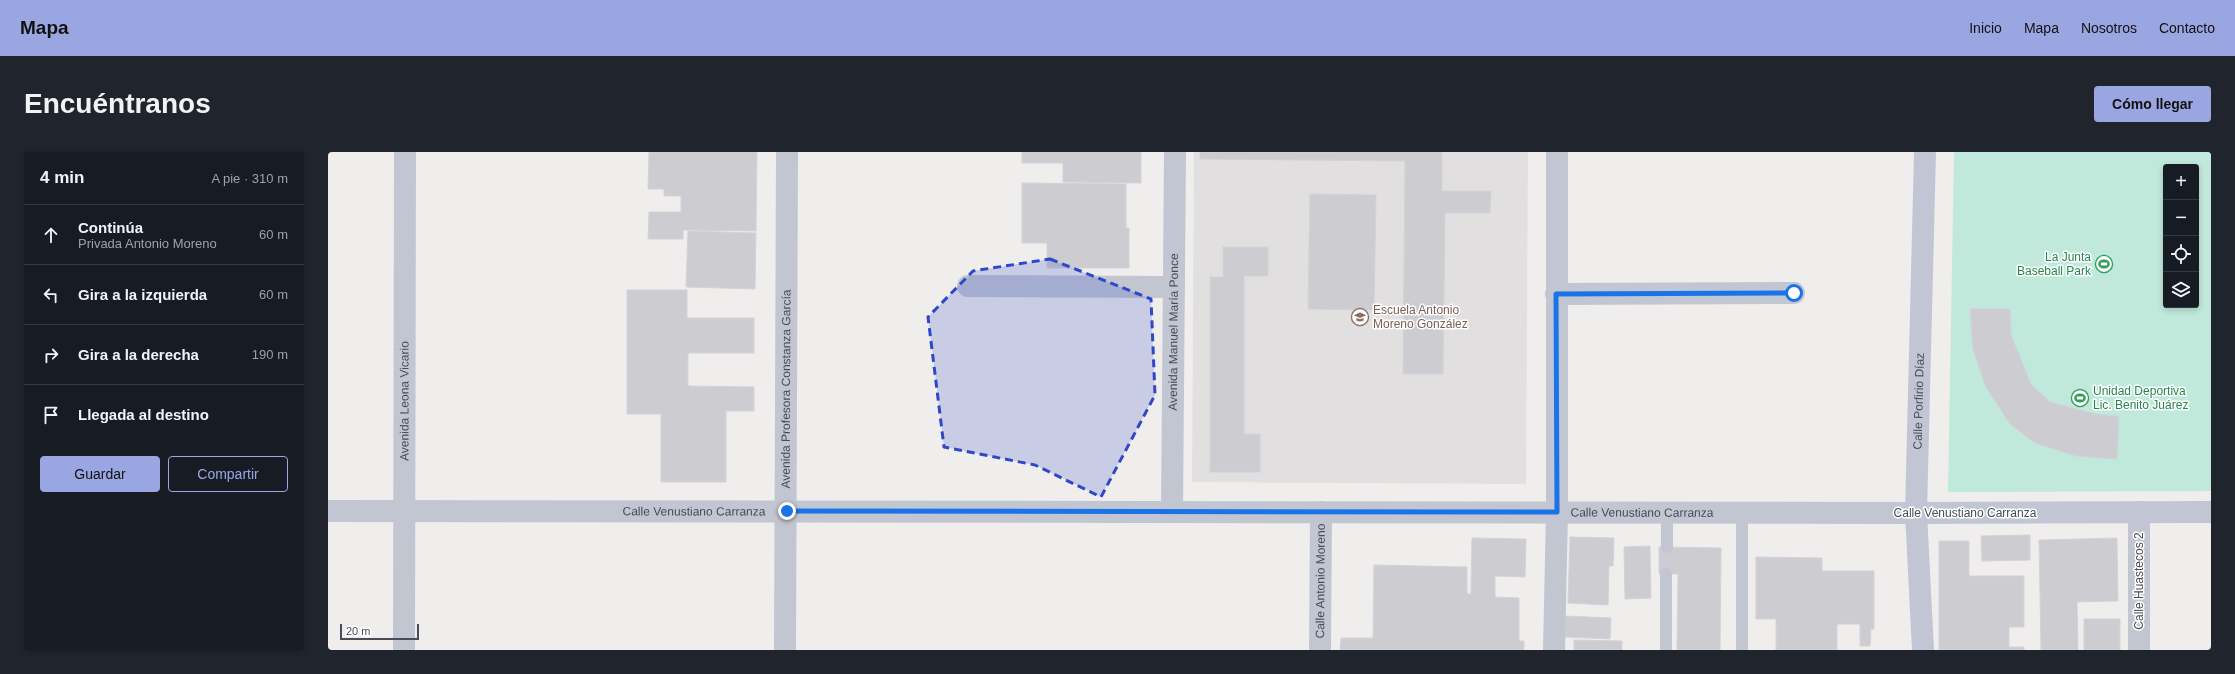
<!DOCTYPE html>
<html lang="es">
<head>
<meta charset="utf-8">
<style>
	:root { --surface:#171b24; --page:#20242c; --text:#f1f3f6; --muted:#9ea1a6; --line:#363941; --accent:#9aa6e1 }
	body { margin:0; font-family:Arial,sans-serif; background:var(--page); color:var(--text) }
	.controls { position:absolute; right:12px; top:12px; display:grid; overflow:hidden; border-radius:4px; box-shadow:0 2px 6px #0003 }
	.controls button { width:36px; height:36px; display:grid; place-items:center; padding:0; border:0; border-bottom:1px solid var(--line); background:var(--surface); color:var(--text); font:20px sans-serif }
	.scale { position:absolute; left:12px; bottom:10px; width:79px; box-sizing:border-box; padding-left:4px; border:2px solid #484c58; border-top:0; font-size:11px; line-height:14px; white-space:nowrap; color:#484c58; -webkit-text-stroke:3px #fff; paint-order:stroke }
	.stop { position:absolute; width:12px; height:12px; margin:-9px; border:3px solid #1a73e8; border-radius:50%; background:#fff }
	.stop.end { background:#1a73e8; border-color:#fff; box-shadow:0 1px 4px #0008 }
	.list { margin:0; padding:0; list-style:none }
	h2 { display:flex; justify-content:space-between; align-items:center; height:52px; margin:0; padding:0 16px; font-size:17px }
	h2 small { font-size:13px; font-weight:400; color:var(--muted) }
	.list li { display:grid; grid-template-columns:26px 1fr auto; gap:12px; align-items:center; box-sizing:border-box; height:60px; padding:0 16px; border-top:1px solid var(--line) }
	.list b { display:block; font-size:15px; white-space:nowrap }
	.list p { margin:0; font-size:13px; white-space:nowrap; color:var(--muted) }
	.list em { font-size:13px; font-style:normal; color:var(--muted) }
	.actions { display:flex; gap:8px; padding:12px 16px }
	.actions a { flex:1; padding:9px 0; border:1px solid var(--accent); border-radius:4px; text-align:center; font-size:14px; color:var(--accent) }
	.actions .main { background:var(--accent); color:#111 }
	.icon { flex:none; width:22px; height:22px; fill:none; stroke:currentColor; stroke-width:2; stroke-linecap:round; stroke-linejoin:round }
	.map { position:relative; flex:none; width:1883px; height:498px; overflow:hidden; border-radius:4px }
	header { display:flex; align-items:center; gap:24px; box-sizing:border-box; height:56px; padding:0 20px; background:var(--accent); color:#111 }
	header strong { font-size:19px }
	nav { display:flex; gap:22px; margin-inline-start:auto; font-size:14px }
	.intro { display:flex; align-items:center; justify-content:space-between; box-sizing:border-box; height:96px; padding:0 24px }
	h1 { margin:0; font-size:28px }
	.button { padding:10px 18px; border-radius:4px; background:var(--accent); color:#111; font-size:14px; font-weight:700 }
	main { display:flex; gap:24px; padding:0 24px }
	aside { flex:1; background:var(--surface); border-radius:4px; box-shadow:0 2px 6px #0003 }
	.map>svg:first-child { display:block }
	.education { fill:#e1dfdf }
	.green { fill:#c0e9db; fill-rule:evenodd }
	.building { fill:#ccccd1; stroke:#d2d2d8 }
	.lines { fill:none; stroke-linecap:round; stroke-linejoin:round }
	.lane { stroke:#c2c6d1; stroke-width:12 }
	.street { stroke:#c2c6d1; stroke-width:22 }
	.secondary { stroke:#c2c6d4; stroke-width:22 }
	.route { stroke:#1a73e8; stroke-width:5 }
	.marked { fill:#2f47c8; fill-opacity:0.2; stroke:#2f47c8; stroke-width:3; stroke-dasharray:8 5; stroke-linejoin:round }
	.labels { text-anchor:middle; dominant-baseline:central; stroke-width:3; stroke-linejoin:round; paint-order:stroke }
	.leisure-label { font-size:12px; fill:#27864d; stroke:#fff; text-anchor:end }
	.education-label { font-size:12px; fill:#785e54; stroke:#fff; text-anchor:start }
	.street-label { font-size:12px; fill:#484c58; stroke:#fff }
</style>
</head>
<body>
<header>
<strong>Mapa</strong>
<nav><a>Inicio</a><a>Mapa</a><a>Nosotros</a><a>Contacto</a></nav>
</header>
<div class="intro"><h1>Encuéntranos</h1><a class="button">Cómo llegar</a></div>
<main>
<aside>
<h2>4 min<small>A pie · 310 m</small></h2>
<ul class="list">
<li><svg class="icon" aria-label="ahead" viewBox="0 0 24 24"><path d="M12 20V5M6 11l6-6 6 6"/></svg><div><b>Continúa</b><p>Privada Antonio Moreno</p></div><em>60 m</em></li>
<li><svg class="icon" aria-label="left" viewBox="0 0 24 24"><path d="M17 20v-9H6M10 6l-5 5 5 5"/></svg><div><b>Gira a la izquierda</b></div><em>60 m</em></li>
<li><svg class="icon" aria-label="right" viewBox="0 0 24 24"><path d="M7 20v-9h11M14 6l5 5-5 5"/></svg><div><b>Gira a la derecha</b></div><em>190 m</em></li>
<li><svg class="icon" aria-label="arrive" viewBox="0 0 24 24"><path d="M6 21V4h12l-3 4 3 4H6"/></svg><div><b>Llegada al destino</b></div></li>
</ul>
<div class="actions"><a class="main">Guardar</a><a>Compartir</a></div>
</aside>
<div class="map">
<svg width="1883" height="498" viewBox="0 0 1883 498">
	<rect width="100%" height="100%" fill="#f0eeed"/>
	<polygon class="education" points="866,0 1200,0 1198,332 864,330"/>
	<path class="green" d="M1626,0H1883V339L1620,340ZM1838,15H1868V153H1838Z"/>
	<g class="building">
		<polygon points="321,0 429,0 428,79 355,78 355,87 320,87 321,60 353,60 353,44 336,44 336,37 320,37"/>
		<polygon points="694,0 813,0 813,31 735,30 735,11 694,11"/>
		<polygon points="872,0 1114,0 1114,39 1163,39 1162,61 1117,61 1115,222 1075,222 1077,9 872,7"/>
		<polygon points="694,31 798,32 798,76 801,76 801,116 719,116 719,91 694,91"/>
		<polygon points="982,42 1048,43 1046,158 980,157"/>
		<polygon points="360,79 428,81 427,137 358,135"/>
		<polygon points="895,95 940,95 940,124 916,124 916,282 932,282 932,320 882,320 882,125 895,125"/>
		<polygon points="299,138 359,138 359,166 426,166 426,201 360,201 360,234 426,235 426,259 398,259 398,330 333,330 333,262 299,262"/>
		<polygon points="1642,157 1682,157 1683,183 1703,232 1722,250 1767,262 1791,264 1789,307 1748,304 1707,291 1682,272 1658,235 1645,197"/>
		<polygon points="1702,383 1702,408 1654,409 1653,384"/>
		<polygon points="1242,385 1286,386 1285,414 1281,414 1280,453 1240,451"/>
		<polygon points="1144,386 1198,387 1197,425 1167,424 1167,445 1191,446 1191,489 1196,489 1196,498 1012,498 1013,486 1045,486 1046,413 1139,415 1139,442 1143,442"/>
		<polygon points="1789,386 1790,449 1749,450 1750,498 1713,498 1711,388"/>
		<polygon points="1611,389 1641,389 1641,424 1696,424 1696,475 1681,475 1681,495 1696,495 1696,498 1611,498"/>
		<polygon points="1322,394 1323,446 1297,447 1296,395"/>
		<polygon points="1331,395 1393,396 1392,498 1349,498 1350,422 1331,422"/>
		<polygon points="1428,405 1494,406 1494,419 1546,419 1546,477 1543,477 1542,494 1532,494 1532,472 1509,472 1509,498 1448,498 1448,467 1428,467"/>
		<polygon points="1238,464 1283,466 1282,487 1237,485"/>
		<rect x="1756" y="467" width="36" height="31"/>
		<polygon points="1246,488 1294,489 1294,498 1246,498"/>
	</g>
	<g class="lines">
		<g class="lane">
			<polyline points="1414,361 1414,498"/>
			<polyline points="1339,395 1339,361"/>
			<polyline points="1338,498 1338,422"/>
		</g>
		<g class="street">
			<polyline points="640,134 846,135"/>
			<polyline points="1228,142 1466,141"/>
			<path id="s1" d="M0,359L1588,361"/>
			<path id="s2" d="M844,360L847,0"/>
			<path id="s3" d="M76,498L77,0"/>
			<path id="s4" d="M457,498L459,0"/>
			<path id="s5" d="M992,498L993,360"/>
			<polyline points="1226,498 1229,360 1229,0"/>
			<polyline points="1811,498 1811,360"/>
		</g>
		<g class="secondary">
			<polyline points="1588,361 1883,360"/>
			<path id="s6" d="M1595,498L1588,361L1597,0"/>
		</g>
	</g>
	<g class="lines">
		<polyline class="route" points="459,359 1229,360 1228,142 1466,141"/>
	</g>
	<path class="marked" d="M722,107L823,147L827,243L773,345L707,313L616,295L600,165L645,119Z"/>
	<defs>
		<g id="stadium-ring" transform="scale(0.9)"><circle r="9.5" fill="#fff" stroke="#2e9e5b" stroke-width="1.5"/><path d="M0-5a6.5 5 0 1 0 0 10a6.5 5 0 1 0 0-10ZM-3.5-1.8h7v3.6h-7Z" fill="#2e9e5b"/></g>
		<g id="school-ring" transform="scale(0.9)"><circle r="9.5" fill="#fff" stroke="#8d6e63" stroke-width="1.5"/><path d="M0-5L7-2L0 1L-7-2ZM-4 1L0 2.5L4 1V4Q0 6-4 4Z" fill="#8d6e63"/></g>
	</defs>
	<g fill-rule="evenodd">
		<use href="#stadium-ring" x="1776" y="112"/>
		<use href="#school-ring" x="1032" y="165"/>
		<use href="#stadium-ring" x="1752" y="246"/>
	</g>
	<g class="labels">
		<g class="leisure-label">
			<text x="1763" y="105">La Junta<tspan x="1763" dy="14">Baseball Park</tspan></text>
			<text x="1765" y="239" text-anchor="start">Unidad Deportiva<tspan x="1765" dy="14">Lic. Benito Juárez</tspan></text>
		</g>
		<g class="education-label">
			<text x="1045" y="158">Escuela Antonio<tspan x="1045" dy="14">Moreno González</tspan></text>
		</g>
		<g class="street-label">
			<text stroke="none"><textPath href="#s2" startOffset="180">Avenida Manuel María Ponce</textPath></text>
			<text stroke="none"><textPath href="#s4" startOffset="261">Avenida Profesora Constanza García</textPath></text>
			<text stroke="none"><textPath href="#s3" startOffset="249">Avenida Leona Vicario</textPath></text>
			<text stroke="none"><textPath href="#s6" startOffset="249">Calle Porfirio Díaz</textPath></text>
			<text stroke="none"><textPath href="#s1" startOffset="366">Calle Venustiano Carranza</textPath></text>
			<text stroke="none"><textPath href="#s1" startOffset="1314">Calle Venustiano Carranza</textPath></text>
			<text x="1637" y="361">Calle Venustiano Carranza</text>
			<text stroke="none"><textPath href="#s5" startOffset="69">Calle Antonio Moreno</textPath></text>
			<text transform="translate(1811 429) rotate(-90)">Calle Huastecos 2</text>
		</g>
	</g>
</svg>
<div class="controls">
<button>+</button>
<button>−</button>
<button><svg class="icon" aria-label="locate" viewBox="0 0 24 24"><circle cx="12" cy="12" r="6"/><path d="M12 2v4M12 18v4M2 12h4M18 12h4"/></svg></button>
<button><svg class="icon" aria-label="layers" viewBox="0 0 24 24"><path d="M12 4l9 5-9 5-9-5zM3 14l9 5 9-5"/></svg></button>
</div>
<div class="scale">20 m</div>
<div class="stop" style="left:1466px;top:141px"></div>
<div class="stop end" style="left:459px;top:359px"></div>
</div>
</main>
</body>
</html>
